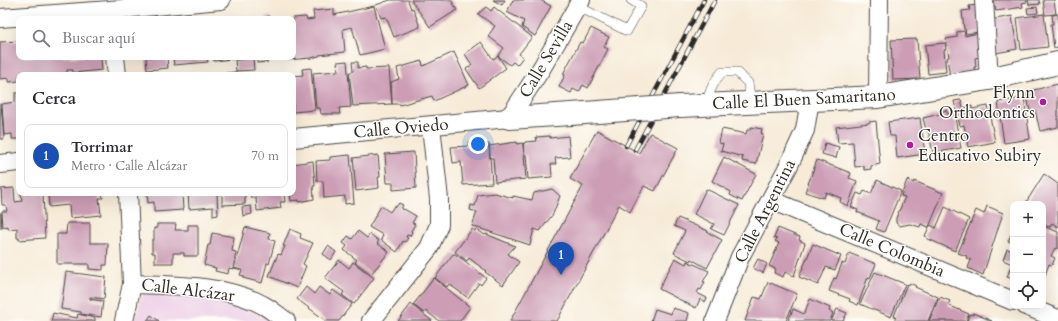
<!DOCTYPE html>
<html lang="es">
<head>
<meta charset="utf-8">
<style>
	:root { --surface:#fff; --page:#f2f2f3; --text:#2b2b33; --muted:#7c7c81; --line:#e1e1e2; --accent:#b45309 }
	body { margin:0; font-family:Cardo,serif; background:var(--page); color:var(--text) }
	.controls { position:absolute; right:12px; bottom:12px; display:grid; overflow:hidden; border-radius:8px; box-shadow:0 4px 16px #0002 }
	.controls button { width:36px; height:36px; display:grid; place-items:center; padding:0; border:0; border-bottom:1px solid var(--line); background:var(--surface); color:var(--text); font:20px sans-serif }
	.you { position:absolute; left:478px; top:144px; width:14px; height:14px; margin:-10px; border:3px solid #fff; border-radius:50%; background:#1a73e8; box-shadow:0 0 0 6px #1a73e833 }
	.badge { display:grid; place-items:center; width:26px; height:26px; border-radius:50%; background:var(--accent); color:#fff; font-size:13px; font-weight:700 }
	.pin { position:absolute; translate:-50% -33px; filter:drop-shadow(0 1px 2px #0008) }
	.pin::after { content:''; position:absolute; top:21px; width:14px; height:12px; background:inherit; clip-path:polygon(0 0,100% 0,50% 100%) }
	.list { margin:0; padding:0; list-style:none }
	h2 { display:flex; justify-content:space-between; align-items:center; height:52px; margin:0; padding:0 16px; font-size:17px }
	h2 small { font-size:13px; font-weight:400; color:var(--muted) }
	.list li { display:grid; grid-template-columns:26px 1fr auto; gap:12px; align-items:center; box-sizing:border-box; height:64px; margin:0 8px 8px; padding:0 8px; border:1px solid var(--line); border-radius:8px }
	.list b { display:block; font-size:15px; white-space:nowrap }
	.list p { margin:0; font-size:13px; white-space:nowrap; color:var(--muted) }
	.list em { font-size:13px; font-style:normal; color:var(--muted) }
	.icon { flex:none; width:22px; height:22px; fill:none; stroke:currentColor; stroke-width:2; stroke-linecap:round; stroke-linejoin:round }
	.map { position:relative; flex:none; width:1058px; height:321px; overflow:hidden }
	.search { position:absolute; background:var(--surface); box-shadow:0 4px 16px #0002; left:16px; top:16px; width:280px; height:44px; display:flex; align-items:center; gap:10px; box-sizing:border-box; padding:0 14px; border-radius:8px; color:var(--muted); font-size:15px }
	.panel { position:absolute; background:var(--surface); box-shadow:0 4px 16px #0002; left:16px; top:72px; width:280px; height:124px; border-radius:8px }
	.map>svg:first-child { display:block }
	.built { fill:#eed0e8 }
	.building { fill:#cc9db5 }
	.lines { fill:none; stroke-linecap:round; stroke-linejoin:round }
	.service-casing { stroke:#4a4845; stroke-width:10 }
	.minor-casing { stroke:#4a4845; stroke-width:20 }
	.tertiary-casing { stroke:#4a4845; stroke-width:24 }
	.service { stroke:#fff; stroke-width:9 }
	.minor { stroke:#fff; stroke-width:18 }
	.tertiary { stroke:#fff; stroke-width:22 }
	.rail-casing { stroke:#2b2b2b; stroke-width:4.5 }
	.rail { stroke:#fdfcf7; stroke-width:3; stroke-dasharray:9; stroke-linecap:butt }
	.tertiary-bridge-casing { stroke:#4a4845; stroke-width:24; stroke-linecap:butt }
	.tertiary-bridge { stroke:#fff; stroke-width:22 }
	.poi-dot { fill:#b5179e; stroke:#fdfcf7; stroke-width:1.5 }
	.labels { text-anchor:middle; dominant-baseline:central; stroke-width:3; stroke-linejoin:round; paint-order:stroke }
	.street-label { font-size:17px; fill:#2b2b2b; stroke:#fdfcf7 }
	.poi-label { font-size:17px; fill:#2b2b2b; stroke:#fdfcf7; text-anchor:end }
</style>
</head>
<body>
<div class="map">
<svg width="1058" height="321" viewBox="0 0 1058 321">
	<rect width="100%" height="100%" fill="#fdfcf7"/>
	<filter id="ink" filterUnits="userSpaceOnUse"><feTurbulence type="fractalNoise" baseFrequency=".025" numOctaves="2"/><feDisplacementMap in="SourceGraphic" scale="8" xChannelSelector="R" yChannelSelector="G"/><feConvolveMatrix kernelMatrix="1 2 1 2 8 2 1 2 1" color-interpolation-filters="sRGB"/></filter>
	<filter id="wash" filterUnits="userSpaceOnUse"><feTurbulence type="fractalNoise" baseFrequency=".012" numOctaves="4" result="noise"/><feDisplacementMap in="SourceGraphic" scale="16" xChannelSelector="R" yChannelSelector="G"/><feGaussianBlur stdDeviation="0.9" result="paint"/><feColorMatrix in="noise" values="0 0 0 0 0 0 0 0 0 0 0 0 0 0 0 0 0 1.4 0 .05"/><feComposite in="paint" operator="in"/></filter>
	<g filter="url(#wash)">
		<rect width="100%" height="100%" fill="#f7ebd8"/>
		<polygon class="built" points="154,292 199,296 226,301 244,308 271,321 135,321 141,298 145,294"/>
		<g id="blocks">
			<g class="building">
				<polygon points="390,0 408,0 411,9 413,8 420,27 394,37 386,17 381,18 376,5"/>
				<polygon points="411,0 451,0 457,10 430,27"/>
				<polygon points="493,0 505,0 502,5"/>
				<polygon points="513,0 540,0 551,6 535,36 522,27 524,21 507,12"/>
				<polygon points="993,0 1027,0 1027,2 1022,3 1023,7 996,11 995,7 994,7"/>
				<polygon points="1028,0 1039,0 1040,4 1029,5"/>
				<polygon points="1043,0 1054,0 1056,14 1045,15"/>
				<polygon points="978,5 980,32 966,34 965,29 964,29 962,11 970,10 969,6"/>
				<polygon points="374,6 385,49 360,55 352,27 343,29 345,52 319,55 319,56 311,58 287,60 287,57 293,57 293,18 306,17 307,20 314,19 313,11 334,9 334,15"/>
				<polygon points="486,7 491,11 494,7 532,37 519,54 523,57 517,65 513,62 510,65 498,56 504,48 488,36 495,26 478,14"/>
				<polygon points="1037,7 1038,13 1028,14 1027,8"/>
				<polygon points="1044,14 1048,47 1021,50 1017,18"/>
				<polygon points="1058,14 1058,47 1054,48 1051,24 1053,24 1052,15"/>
				<polygon points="268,16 271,17 272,19 265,19"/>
				<polygon points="1012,16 1017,49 996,53 990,20"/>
				<polygon points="591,28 609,37 604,47 608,49 588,88 583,85 579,92 573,89 571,93 559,87 565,75 563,74 580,42 583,43"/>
				<polygon points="964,31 965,36 983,32 985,56 975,58 976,67 974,67 975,73 950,77 947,58 949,57 946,39 957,37 957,32"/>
				<polygon points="917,39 920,79 893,80 891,40"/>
				<polygon points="19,41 19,57 101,57 102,70 73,73 73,70 67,70 67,73 61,74 61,75 19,75 19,81 9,82 9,78 0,79 0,42"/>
				<polygon points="481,42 493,59 498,56 506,68 479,88 466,69 472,65 465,54"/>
				<polygon points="945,43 946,49 944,50 946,72 928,74 925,45"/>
				<polygon points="454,52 469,85 434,101 432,96 400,105 400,104 392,104 391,82 399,79 397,68 422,61 423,66"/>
				<polygon points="146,57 167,57 168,68 147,70"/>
				<polygon points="173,57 207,57 208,62 174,65"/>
				<polygon points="213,57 241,57 241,58 214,61"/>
				<polygon points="257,57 268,57 268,62 257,63"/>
				<polygon points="253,58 254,70 236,71 235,60"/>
				<polygon points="347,61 351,107 339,108 340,114 321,114 320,108 316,108 313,73 338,71 337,62"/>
				<polygon points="352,62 358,62 358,68 366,67 366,69 389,68 392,104 353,106 349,73 353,71"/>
				<polygon points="311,68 315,110 293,112 293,76 303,75 302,69"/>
				<polygon points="236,72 236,75 225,75 225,73"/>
				<polygon points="1058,84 1058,127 1040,131 1035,110 1030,111 1026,92"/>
				<polygon points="15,93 19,93 19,139 12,139 12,134 4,135 2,104 15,102"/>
				<polygon points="1024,98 1030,139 1004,143 998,102"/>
				<polygon points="961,100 963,108 972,106 972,109 988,106 995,142 968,147 964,125 960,126 954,101"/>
				<polygon points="0,104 1,104 4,139 0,139"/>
				<polygon points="947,110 947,114 954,113 961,148 933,153 928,130 926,130 923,118 940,114 939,112"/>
				<polygon points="920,118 925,154 897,158 895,136 890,136 888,122"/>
				<polygon points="876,121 880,164 871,166 871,169 864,170 864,166 855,167 853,142 838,143 836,127 869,123 869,122"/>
				<polygon points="751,127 762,129 761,133 763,134 756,164 742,161 743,157 721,151 723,144 719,143 722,129 746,134 747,130 750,130"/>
				<polygon points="597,130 639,153 650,133 678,148 655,191 644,186 630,212 619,205 557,321 510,321 583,186 570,179"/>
				<polygon points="550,136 550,138 568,136 570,157 555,158 556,164 551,164 552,177 528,179 526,155 524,155 523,144 525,143 525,142 537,141 536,137"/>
				<polygon points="476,141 477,145 489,144 492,183 463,185 461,162 453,163 451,147 469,146 469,142"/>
				<polygon points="517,142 517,144 523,143 526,179 495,182 493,158 490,158 489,146"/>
				<polygon points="825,143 839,147 836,158 822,154"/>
				<polygon points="414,152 416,188 393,190 393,183 387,183 385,154"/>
				<polygon points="350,155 354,203 345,204 345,196 324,198 323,181 317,181 316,161 330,160 330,157"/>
				<polygon points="378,155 380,177 378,177 379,188 356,191 353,158"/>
				<polygon points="724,157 756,174 742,201 730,195 731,192 712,181"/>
				<polygon points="817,160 851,173 849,178 857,181 848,206 840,202 841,198 826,192 824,198 805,192"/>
				<polygon points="313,161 315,186 313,186 314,199 299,202 299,200 291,201 290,193 293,193 293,164"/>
				<polygon points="1044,174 1058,184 1058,227 1052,223 1050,227 1043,225 1043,204 1025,204"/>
				<polygon points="877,180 901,191 884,232 876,229 879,221 857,212 858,210 851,207 857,193 862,195 864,191 871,194"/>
				<polygon points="907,180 914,183 914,181 943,193 929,227 921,224 920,227 910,224 900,226 896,223 896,218 905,197 901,196"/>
				<polygon points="14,188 15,202 22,201 21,193 43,193 45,238 19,240 19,238 17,238 17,228 8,229 8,226 3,227 2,211 7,211 6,205 2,205 1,189"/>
				<polygon points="552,189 560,196 553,214 540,231 534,229 530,245 472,226 477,212 470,210 471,205 475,206 478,195 495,193 513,198 513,196 532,200 534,193"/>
				<polygon points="706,189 739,205 724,235 711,229 714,224 694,214"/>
				<polygon points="48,193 102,193 103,198 99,198 101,215 70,218 69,205 49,207"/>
				<polygon points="147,193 182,193 183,210 154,212 154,202 148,203"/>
				<polygon points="188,193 221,193 221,194 217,194 218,215 213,216 213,207 189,209"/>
				<polygon points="222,193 245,193 245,204 222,205"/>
				<polygon points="250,193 284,193 285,202 280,202 281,208 257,211 256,198 251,198"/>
				<polygon points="399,203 403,205 401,209 403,210 404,209 416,216 412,223 415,224 411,231 412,232 410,236 407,235 406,237 408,238 405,242 403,241 397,252 381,240 383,235 369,227 381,206 390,212 394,206 396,207"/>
				<polygon points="251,206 252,214 243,216 242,207"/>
				<polygon points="987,206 1003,213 983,275 968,268 971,260 966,258 967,256 958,253 976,210 984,214"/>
				<polygon points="945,207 969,219 955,251 926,238 927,237 925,236 930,225 936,228"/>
				<polygon points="0,213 1,213 2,228 0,228"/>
				<polygon points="678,218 708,231 707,232 722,240 707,268 691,259 690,261 674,253 685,231 674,226"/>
				<polygon points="67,223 90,223 90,243 108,243 107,265 103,265 103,270 89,269 89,264 57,264 57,234 66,234"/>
				<polygon points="157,224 176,224 175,230 188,230 188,225 198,225 198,256 184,256 184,253 173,253 173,263 155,263 155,253 152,253 152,240 154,240 154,228 157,228"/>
				<polygon points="1043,226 1058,232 1058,249 1055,248 1051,256 1055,258 1052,265 1049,264 1043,281"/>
				<polygon points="245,227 270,233 269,239 275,241 269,264 267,263 262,283 243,278 244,276 240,275 242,270 234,268"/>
				<polygon points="778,228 800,237 799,240 805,243 794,276 785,272 783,277 774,273 776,269 769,266 779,243 775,241 777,239 774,238"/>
				<polygon points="290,229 301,234 300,238 313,243 303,264 306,266 297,288 269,276 278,254 281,255 285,246 283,246"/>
				<polygon points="472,229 475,231 476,229 485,235 486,234 515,246 508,254 519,262 503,285 485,272 486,271 469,258 467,261 455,252"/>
				<polygon points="1013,230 1013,243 1008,241"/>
				<polygon points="358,231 367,238 370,234 379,241 377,243 389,252 371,274 355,262 357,260 344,250 347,246 343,243 348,236 352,239"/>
				<polygon points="212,233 234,237 232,251 236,252 233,269 229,268 228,274 215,271 216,268 204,265 208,245 210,245"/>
				<polygon points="813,244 841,256 835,270 826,267 818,285 799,277"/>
				<polygon points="328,246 336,252 331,260 323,254"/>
				<polygon points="1007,249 1013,251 1013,279 1007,277 1012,264 1003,260"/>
				<polygon points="849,253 876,264 870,278 868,277 858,305 849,301 850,299 829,291 834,278 836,279 842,263 845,264"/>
				<polygon points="453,254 455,254 465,261 486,278 481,285 479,283 468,298 449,284 447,287 435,278"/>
				<polygon points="675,258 686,264 687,261 709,271 703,282 705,282 701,290 699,289 697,293 707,298 705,302 700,299 696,308 659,289"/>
				<polygon points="758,259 767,264 763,273 753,268"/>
				<polygon points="339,260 349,268 353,262 374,278 354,304 342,295 344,292 325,278"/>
				<polygon points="66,272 106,277 104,299 90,297 90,299 103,301 101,317 81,314 81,312 61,309"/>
				<polygon points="875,272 905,284 891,317 860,304"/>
				<polygon points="434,278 470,307 460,321 439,321 426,311 424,313 413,305"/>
				<polygon points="768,282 797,294 786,321 745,321 754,297 761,299"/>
				<polygon points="910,283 916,286 915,287 938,297 928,321 894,321 896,317 894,316 907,284 909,285"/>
				<polygon points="306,287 314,294 319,287 330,295 333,290 352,304 339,321 324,321 325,320 297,299"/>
				<polygon points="940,297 950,301 948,305 969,314 966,321 929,321 938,300 939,300"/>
				<polygon points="810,299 830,308 829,311 833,313 830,321 788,321 793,309 804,314"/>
				<polygon points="411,304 432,321 398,321"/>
				<polygon points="673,308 689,313 687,321 651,321 655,309 671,314"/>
				<polygon points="837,309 847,313 843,321 831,321"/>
				<polygon points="53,313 77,318 78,314 95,318 95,321 51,321"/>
				<polygon points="973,313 992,321 967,321 970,314 973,315"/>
				<polygon points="151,315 159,321 147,321"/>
			</g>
		</g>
	</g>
	<g filter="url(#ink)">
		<use href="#blocks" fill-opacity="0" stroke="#4a4845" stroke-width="1"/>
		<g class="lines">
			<g class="service-casing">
				<g id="service">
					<polyline points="577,6 627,31 641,6 631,0"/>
					<path d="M706,104C710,91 713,82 722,72H737L748,83L751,102"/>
				</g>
			</g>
			<g class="minor-casing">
				<g id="minor">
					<polyline points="984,0 989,79"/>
					<polyline points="0,18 110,10 221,0"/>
					<polyline points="115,57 117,75"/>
					<polyline points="878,97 879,0"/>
					<polyline points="293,138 509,118 541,69 581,0"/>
					<polyline points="0,164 19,162"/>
					<polyline points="771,200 1013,301"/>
					<path d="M132,284C174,285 226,285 263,305C271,309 278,316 286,321"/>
					<polyline points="1026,306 1058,319"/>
					<polyline points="124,321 132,284 128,193"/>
					<polyline points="371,321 429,248 439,225 439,199 431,126"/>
					<polyline points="715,321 740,257 789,165 805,130 810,100"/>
				</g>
			</g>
			<g class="tertiary-casing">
				<g id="tertiary">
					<polyline points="680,106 878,97 989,79 1058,63"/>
					<polyline points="509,118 571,114"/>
				</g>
			</g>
			<use href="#service" class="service"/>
			<use href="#minor" class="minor"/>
			<use href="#tertiary" class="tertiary"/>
			<g class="rail-casing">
				<g id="rail">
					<polyline points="626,146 704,0"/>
					<polyline points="635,150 715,0"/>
				</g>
			</g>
			<use href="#rail" class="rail"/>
			<g class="tertiary-bridge-casing">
				<polyline id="tertiary-bridge" points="571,114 680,106"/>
			</g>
			<use href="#tertiary-bridge" class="tertiary-bridge"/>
		</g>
	</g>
	<g class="poi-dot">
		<circle cx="1043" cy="102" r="4"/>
		<circle cx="910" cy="145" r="4"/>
	</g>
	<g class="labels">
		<g class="street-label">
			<text transform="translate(546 59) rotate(-59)">Calle Sevilla</text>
			<text transform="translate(804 99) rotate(-3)">Calle El Buen Samaritano</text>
			<text transform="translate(401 128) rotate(-5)">Calle Oviedo</text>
			<text transform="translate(765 211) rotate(-63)">Calle Argentina</text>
			<text transform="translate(892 250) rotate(23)">Calle Colombia</text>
			<text transform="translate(188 290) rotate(7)">Calle Alcázar</text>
		</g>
		<g class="poi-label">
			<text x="1035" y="92">Flynn<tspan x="1035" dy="20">Orthodontics</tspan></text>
			<text x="918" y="135" text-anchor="start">Centro<tspan x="918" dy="20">Educativo Subiry</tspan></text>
		</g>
	</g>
</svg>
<div class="controls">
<button>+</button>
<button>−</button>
<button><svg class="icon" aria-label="locate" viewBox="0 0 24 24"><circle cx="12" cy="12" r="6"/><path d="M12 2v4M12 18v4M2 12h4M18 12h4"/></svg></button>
</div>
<div class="you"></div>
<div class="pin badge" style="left:561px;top:275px;background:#1a4fb4">1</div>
<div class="search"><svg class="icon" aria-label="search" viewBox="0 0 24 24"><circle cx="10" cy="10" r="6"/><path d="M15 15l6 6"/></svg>Buscar aquí</div>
<section class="panel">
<h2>Cerca<small></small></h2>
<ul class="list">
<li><span class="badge" style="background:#1a4fb4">1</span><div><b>Torrimar</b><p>Metro · Calle Alcázar</p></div><em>70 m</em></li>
</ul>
</section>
</div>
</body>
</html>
